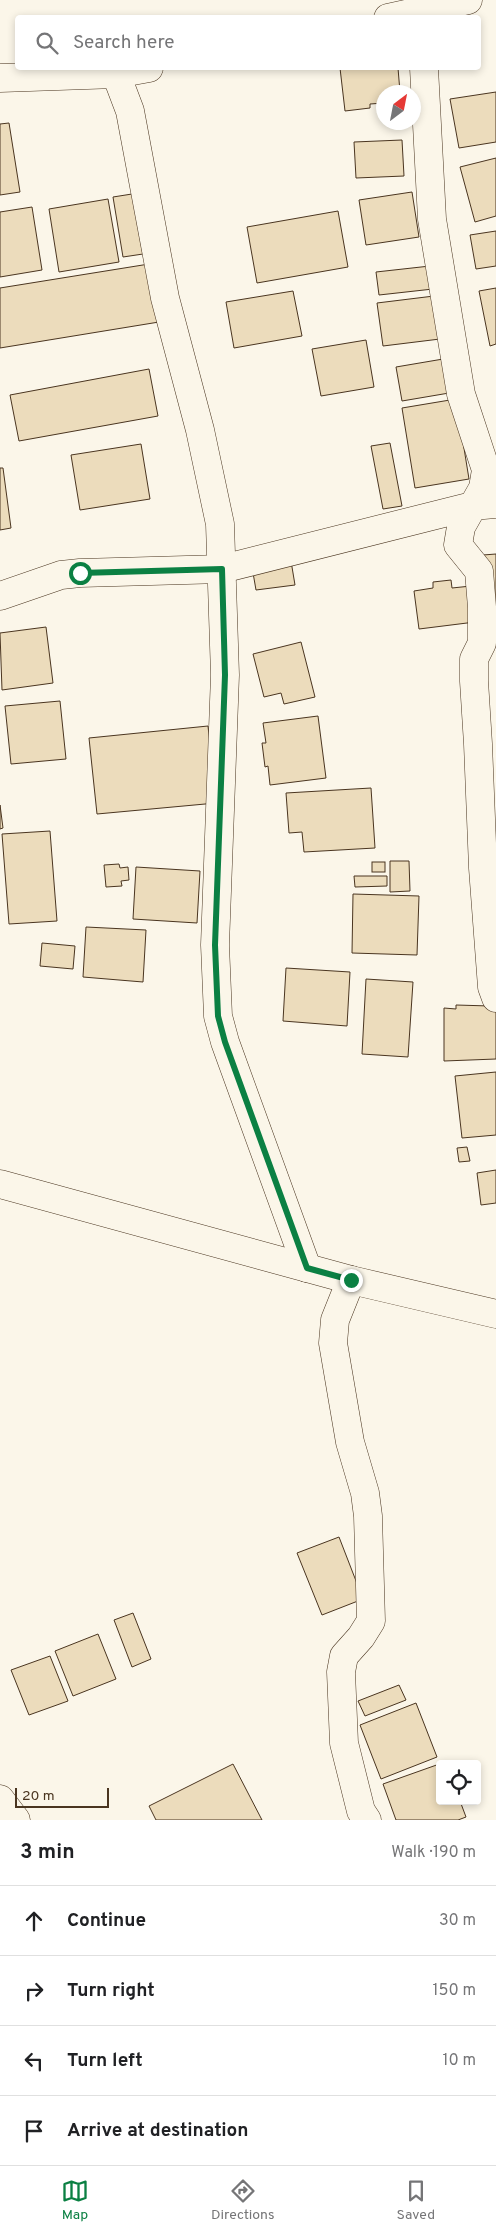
<!DOCTYPE html>
<html lang="en">
<head>
<meta charset="utf-8">
<style>
	:root { --surface:#fff; --page:#f6f6f6; --text:#202124; --muted:#757577; --line:#e0e0e0; --accent:#0b8043 }
	body { margin:0; font-family:Overpass,sans-serif; background:var(--page); color:var(--text) }
	.controls { position:absolute; right:15px; bottom:15px; display:grid; overflow:hidden; border-radius:5px; box-shadow:0 2px 8px #0003 }
	.controls button { width:45px; height:45px; display:grid; place-items:center; padding:0; border:0; border-bottom:1px solid var(--line); background:var(--surface); color:var(--text); font:25px sans-serif }
	.compass { position:absolute; left:376px; top:85px; width:45px; height:45px; border-radius:50%; background:var(--surface); box-shadow:0 2px 8px #0003; rotate:32deg }
	.scale { position:absolute; left:15px; bottom:12px; width:94px; box-sizing:border-box; padding-left:5px; border:2px solid #4a3520; border-top:0; font-size:14px; line-height:18px; white-space:nowrap; color:#4a3520; -webkit-text-stroke:4px #fbf6e9; paint-order:stroke }
	.stop { position:absolute; width:15px; height:15px; margin:-11px; border:4px solid #0b8043; border-radius:50%; background:#fff }
	.stop.end { background:#0b8043; border-color:#fff; box-shadow:0 1px 5px #0008 }
	.list { margin:0; padding:0; list-style:none }
	h2 { display:flex; justify-content:space-between; align-items:center; height:65px; margin:0; padding:0 20px; font-size:21px }
	h2 small { font-size:16px; font-weight:400; color:var(--muted) }
	.list li { display:grid; grid-template-columns:32px 1fr auto; gap:15px; align-items:center; box-sizing:border-box; height:70px; padding:0 20px; border-top:1px solid var(--line) }
	.list b { display:block; font-size:19px; white-space:nowrap }
	.list em { font-size:16px; font-style:normal; color:var(--muted) }
	.icon { flex:none; width:28px; height:28px; fill:none; stroke:currentColor; stroke-width:2; stroke-linecap:round; stroke-linejoin:round }
	.map { position:relative; flex:none; width:496px; height:1820px; overflow:hidden }
	.search { position:absolute; background:var(--surface); box-shadow:0 2px 8px #0003; left:15px; right:15px; top:15px; height:55px; display:flex; align-items:center; gap:12px; box-sizing:border-box; padding:0 18px; border-radius:5px; color:var(--muted); font-size:19px }
	.sheet { height:345px; background:var(--surface) }
	nav { display:flex; justify-content:space-around; align-items:center; box-sizing:border-box; height:70px; border-top:1px solid var(--line); background:var(--surface); font-size:14px; color:var(--muted) }
	nav a { display:grid; justify-items:center; gap:2px }
	nav .on { color:var(--accent) }
	.map>svg:first-child { display:block }
	.building { fill:#ecdcbc; stroke:#4a3520 }
	.lines { fill:none; stroke-linecap:round; stroke-linejoin:round }
	.street-casing { stroke:#4a3520; stroke-width:29 }
	.street { stroke:#fbf6e9; stroke-width:28 }
	.route { stroke:#0b8043; stroke-width:6 }
</style>
</head>
<body>
<div class="map">
<svg width="496" height="1820" viewBox="0 0 496 1820">
	<rect width="100%" height="100%" fill="#fbf6e9"/>
	<g class="building">
		<polygon points="340,68 398,68 400,92 384,92 384,103 370,104 370,108 345,111"/>
		<polygon points="496,92 496,142 459,148 450,99"/>
		<polygon points="9,123 20,192 0,195 0,124"/>
		<polygon points="402,140 404,176 356,178 354,142"/>
		<polygon points="496,158 496,216 475,222 460,167"/>
		<polygon points="412,192 419,237 366,245 359,200"/>
		<polygon points="132,194 143,254 123,257 113,197"/>
		<polygon points="108,199 119,262 59,272 49,209"/>
		<polygon points="32,207 42,270 0,277 0,212"/>
		<polygon points="338,211 348,267 257,283 247,227"/>
		<polygon points="496,231 496,266 476,269 470,235"/>
		<polygon points="149,264 159,322 0,348 0,288"/>
		<polygon points="430,266 433,289 379,295 376,272"/>
		<polygon points="496,288 496,344 490,346 479,291"/>
		<polygon points="293,291 302,336 234,348 226,302"/>
		<polygon points="434,296 440,339 383,346 377,303"/>
		<polygon points="366,340 374,387 321,396 312,349"/>
		<polygon points="449,358 455,392 402,401 396,367"/>
		<polygon points="149,369 158,416 19,441 10,395"/>
		<polygon points="456,399 469,479 415,488 402,408"/>
		<polygon points="390,443 402,506 383,509 371,446"/>
		<polygon points="141,444 150,499 80,510 71,455"/>
		<polygon points="0,468 3,468 11,528 0,530"/>
		<polygon points="496,554 496,627 492,628 483,555"/>
		<polygon points="291,561 295,585 256,590 252,567"/>
		<polygon points="451,580 452,588 471,586 475,622 419,629 414,591 433,588 433,582"/>
		<polygon points="46,627 53,683 2,690 0,633"/>
		<polygon points="301,642 315,697 284,704 281,693 264,697 253,654"/>
		<polygon points="60,701 66,759 11,764 5,706"/>
		<polygon points="318,716 326,778 270,785 268,766 265,767 262,743 266,743 263,723"/>
		<polygon points="208,726 216,803 97,814 89,738"/>
		<polygon points="371,788 375,848 304,852 302,832 289,833 286,793"/>
		<polygon points="0,805 3,828 0,829"/>
		<polygon points="50,831 57,921 9,924 2,834"/>
		<polygon points="390,861 409,861 410,891 390,892"/>
		<rect x="372" y="862" width="13" height="10"/>
		<polygon points="119,864 120,868 128,867 129,880 121,881 122,886 106,887 104,865"/>
		<polygon points="136,867 200,871 197,923 133,919"/>
		<polygon points="354,876 387,876 387,886 355,887"/>
		<polygon points="353,894 419,896 417,955 352,953"/>
		<polygon points="86,927 146,930 143,982 83,977"/>
		<polygon points="42,943 75,946 73,969 40,966"/>
		<polygon points="286,968 350,972 347,1026 283,1021"/>
		<polygon points="366,979 413,982 408,1057 362,1054"/>
		<polygon points="456,1005 490,1006 496,1010 496,1059 444,1061 444,1008 456,1009"/>
		<polygon points="496,1072 496,1135 462,1138 455,1076"/>
		<polygon points="467,1147 470,1161 459,1162 457,1148"/>
		<polygon points="496,1170 496,1203 481,1205 477,1173"/>
		<polygon points="339,1537 363,1599 322,1615 297,1553"/>
		<polygon points="133,1613 151,1659 132,1667 114,1620"/>
		<polygon points="98,1634 116,1679 73,1696 55,1651"/>
		<polygon points="50,1656 68,1701 29,1715 11,1670"/>
		<polygon points="399,1685 406,1700 365,1716 358,1701"/>
		<polygon points="416,1703 437,1757 381,1779 360,1725"/>
		<polygon points="445,1762 446,1764 440,1764 440,1801 460,1801 466,1817 458,1820 396,1820 383,1784"/>
		<polygon points="233,1764 262,1820 156,1820 149,1806"/>
	</g>
	<g class="lines">
		<g class="street-casing">
			<g id="street">
				<polyline points="388,18 468,0"/>
				<polyline points="424,68 432,219 461,394 486,470 483,488 461,527 458,545 479,571 482,607 482,643 474,659 474,681 478,744 483,868 492,987 496,998"/>
				<polyline points="116,74 130,111 165,298 200,430 220,524 225,675 215,945 218,1016 225,1042 307,1268"/>
				<polyline points="0,78 116,74 149,68"/>
				<polyline points="0,596 61,575 80,573 222,569 472,506 496,504"/>
				<polyline points="0,1184 351,1280 496,1314"/>
				<polyline points="351,1280 335,1320 333,1343 350,1442 365,1493 368,1516 371,1621 361,1637 344,1656 341,1672 344,1743 361,1811 367,1820"/>
				<polyline points="0,1799 16,1820"/>
			</g>
		</g>
		<use href="#street" class="street"/>
	</g>
	<g class="lines">
		<polyline class="route" points="80,573 222,569 225,675 215,945 218,1016 225,1042 307,1268 351,1280"/>
	</g>
</svg>
<div class="controls">
<button><svg class="icon" aria-label="locate" viewBox="0 0 24 24"><circle cx="12" cy="12" r="6"/><path d="M12 2v4M12 18v4M2 12h4M18 12h4"/></svg></button>
</div>
<svg class="compass" viewBox="-18 -18 36 36"><path d="M0-13l5 13h-10z" fill="#e53935"/><path d="M0 13l5-13h-10z" fill="#757577"/></svg>
<div class="scale">20 m</div>
<div class="stop" style="left:80px;top:573px"></div>
<div class="stop end" style="left:351px;top:1280px"></div>
<div class="search"><svg class="icon" aria-label="search" viewBox="0 0 24 24"><circle cx="10" cy="10" r="6"/><path d="M15 15l6 6"/></svg>Search here</div>
</div>
<section class="sheet">
<h2>3 min<small>Walk · 190 m</small></h2>
<ul class="list">
<li><svg class="icon" aria-label="ahead" viewBox="0 0 24 24"><path d="M12 20V5M6 11l6-6 6 6"/></svg><div><b>Continue</b></div><em>30 m</em></li>
<li><svg class="icon" aria-label="right" viewBox="0 0 24 24"><path d="M7 20v-9h11M14 6l5 5-5 5"/></svg><div><b>Turn right</b></div><em>150 m</em></li>
<li><svg class="icon" aria-label="left" viewBox="0 0 24 24"><path d="M17 20v-9H6M10 6l-5 5 5 5"/></svg><div><b>Turn left</b></div><em>10 m</em></li>
<li><svg class="icon" aria-label="arrive" viewBox="0 0 24 24"><path d="M6 21V4h12l-3 4 3 4H6"/></svg><div><b>Arrive at destination</b></div></li>
</ul>
</section>
<nav>
<a class="on"><svg class="icon" aria-label="map" viewBox="0 0 24 24"><path d="M3 6l6-2 6 2 6-2v14l-6 2-6-2-6 2zM9 4v14M15 6v14"/></svg>Map</a>
<a><svg class="icon" aria-label="directions" viewBox="0 0 24 24"><path d="M12 3l9 9-9 9-9-9zM9 14v-3h6M13 9l2 2-2 2"/></svg>Directions</a>
<a><svg class="icon" aria-label="saved" viewBox="0 0 24 24"><path d="M7 4h10v16l-5-4-5 4z"/></svg>Saved</a>
</nav>
</body>
</html>
